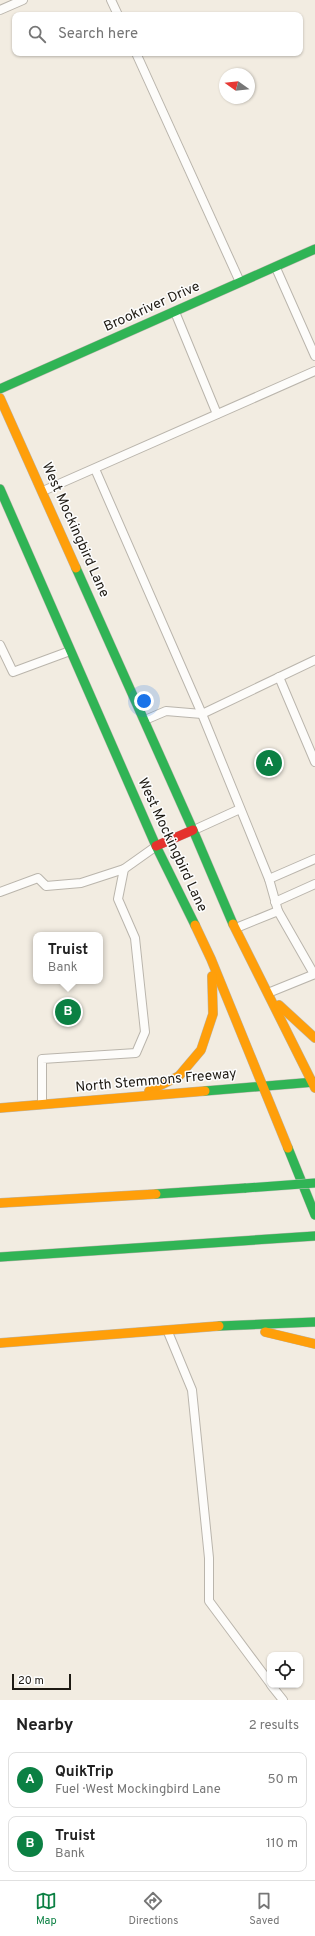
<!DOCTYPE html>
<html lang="en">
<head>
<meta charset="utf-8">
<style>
	:root { --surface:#fff; --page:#f6f6f6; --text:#222; --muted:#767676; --line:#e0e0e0; --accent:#0b8043 }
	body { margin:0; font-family:Overpass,sans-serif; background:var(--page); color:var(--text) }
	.controls { position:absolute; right:12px; bottom:12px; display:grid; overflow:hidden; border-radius:8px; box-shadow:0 1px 3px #0004 }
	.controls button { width:36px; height:36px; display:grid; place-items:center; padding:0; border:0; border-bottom:1px solid var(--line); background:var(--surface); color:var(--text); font:20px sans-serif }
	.compass { position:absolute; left:219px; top:68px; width:36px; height:36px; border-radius:50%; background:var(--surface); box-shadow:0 1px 3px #0004; rotate:285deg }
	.scale { position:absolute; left:12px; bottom:10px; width:59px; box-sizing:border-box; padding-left:4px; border:2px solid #1e1a13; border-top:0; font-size:11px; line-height:14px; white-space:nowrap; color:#1e1a13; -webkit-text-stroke:3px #fdfdfd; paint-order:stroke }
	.you { position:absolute; left:144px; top:701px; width:14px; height:14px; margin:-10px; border:3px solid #fff; border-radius:50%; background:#1a73e8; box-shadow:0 0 0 6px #1a73e833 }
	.badge { display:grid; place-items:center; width:26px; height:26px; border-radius:50%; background:var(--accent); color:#fff; font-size:13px; font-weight:700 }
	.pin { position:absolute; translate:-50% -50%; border:2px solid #fff; box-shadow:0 1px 4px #0006 }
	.popup { position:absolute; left:33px; top:932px; width:70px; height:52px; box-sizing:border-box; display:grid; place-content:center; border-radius:8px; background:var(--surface); filter:drop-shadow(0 1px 3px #0005); font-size:13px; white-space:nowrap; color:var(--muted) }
	.popup b { font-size:15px; color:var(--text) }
	.popup::after { content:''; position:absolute; left:50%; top:100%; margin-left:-8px; border:8px solid transparent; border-top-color:var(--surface) }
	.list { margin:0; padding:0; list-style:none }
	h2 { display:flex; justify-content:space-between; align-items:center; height:52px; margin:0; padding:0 16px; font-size:17px }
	h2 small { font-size:13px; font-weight:400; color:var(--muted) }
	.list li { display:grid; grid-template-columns:26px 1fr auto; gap:12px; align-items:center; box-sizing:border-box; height:56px; margin:0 8px 8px; padding:0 8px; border:1px solid var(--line); border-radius:8px }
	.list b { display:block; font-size:15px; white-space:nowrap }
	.list p { margin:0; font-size:13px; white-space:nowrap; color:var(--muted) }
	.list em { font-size:13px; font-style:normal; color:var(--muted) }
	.icon { flex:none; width:22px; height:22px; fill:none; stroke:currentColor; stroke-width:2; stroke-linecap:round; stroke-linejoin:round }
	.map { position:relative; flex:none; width:315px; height:1700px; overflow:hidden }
	.search { position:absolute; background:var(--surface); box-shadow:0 1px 3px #0004; left:12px; right:12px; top:12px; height:44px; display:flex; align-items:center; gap:10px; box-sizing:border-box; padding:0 14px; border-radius:8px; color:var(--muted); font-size:15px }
	.sheet { height:180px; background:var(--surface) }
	nav { display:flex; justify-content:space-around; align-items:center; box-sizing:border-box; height:56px; border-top:1px solid var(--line); background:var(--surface); font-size:11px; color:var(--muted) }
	nav a { display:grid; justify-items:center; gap:2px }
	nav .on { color:var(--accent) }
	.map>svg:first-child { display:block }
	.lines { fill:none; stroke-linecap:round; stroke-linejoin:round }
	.lane-casing { stroke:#bab5ac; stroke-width:10 }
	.fast-casing { stroke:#bab5ac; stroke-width:10 }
	.slow-casing { stroke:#bab5ac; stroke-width:10 }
	.jam-casing { stroke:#bab5ac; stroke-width:10 }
	.lane { stroke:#fdfcfa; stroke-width:8 }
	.fast { stroke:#30b455; stroke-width:9 }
	.slow { stroke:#ff9f0a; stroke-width:9 }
	.jam { stroke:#e5322d; stroke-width:9 }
	.fast-bridge-casing { stroke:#cdcac5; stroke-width:10; stroke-linecap:butt }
	.fast-bridge { stroke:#30b455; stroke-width:9 }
	.labels { text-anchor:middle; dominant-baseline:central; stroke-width:3; stroke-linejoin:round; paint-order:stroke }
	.street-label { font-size:14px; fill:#1e1a13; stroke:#fdfdfd }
</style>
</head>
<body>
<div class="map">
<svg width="315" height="1700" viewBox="0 0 315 1700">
	<rect width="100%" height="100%" fill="#f2ece1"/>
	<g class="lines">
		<g class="lane-casing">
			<g id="lane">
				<polyline points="111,0 118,15"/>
				<polyline points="0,10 23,0"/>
				<polyline points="136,53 240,282"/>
				<polyline points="276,268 315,356"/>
				<polyline points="175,312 217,414"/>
				<polyline points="95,469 202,714 269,879"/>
				<polyline points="43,491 315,371"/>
				<polyline points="0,645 13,672 70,651"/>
				<polyline points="279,677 315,762"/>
				<polyline points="145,720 166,711 202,714 315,660"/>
				<polyline points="194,830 240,809"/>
				<polyline points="0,892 38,878 46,886 81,883 124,869"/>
				<polyline points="275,902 315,884"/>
				<polyline points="278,911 269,879 315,859"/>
				<polyline points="236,928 278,911 314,974"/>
				<polyline points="268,993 315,974"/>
				<polyline points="42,1104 42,1059 136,1053 145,1032 135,938 118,899 124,869 155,847"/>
				<polyline points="168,1332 192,1390 209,1558 209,1601 270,1683"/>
				<polyline points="271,1685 283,1700"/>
			</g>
		</g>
		<g class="fast-casing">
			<g id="fast">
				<polyline points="0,389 315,249"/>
				<polyline points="0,489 156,846 195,925"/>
				<polyline points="76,568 193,830 233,924"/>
				<polyline points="205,1091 315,1082"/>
				<polyline points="288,1148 315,1215"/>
				<polyline points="156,1194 246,1188"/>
				<polyline points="0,1257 315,1236"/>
				<polyline points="219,1326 315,1322"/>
			</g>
		</g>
		<g class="slow-casing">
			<g id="slow">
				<polyline points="0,398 76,568"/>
				<polyline points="233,924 315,1088"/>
				<polyline points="195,925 211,959 288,1148"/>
				<polyline points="279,1005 315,1038"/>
				<polyline points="149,1091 179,1076 201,1050 213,1014 212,976"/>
				<polyline points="0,1108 205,1091"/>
				<polyline points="0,1203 156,1194"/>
				<polyline points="265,1332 315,1344"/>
				<polyline points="0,1343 219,1326"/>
			</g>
		</g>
		<g class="jam-casing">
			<polyline id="jam" points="156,846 193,830"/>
		</g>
		<use href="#lane" class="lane"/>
		<use href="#fast" class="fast"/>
		<use href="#slow" class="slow"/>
		<use href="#jam" class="jam"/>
		<g class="fast-bridge-casing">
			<polyline id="fast-bridge" points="246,1188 315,1183"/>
		</g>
		<use href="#fast-bridge" class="fast-bridge"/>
	</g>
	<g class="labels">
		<g class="street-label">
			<text transform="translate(152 307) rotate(-24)">Brookriver Drive</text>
			<text transform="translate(75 530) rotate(66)">West Mockingbird Lane</text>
			<text transform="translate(172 845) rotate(65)">West Mockingbird Lane</text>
			<text transform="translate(156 1081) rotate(-5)">North Stemmons Freeway</text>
		</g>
	</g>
</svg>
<div class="controls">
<button><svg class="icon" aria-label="locate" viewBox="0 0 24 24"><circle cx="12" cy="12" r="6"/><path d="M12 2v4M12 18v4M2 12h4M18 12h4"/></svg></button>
</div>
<svg class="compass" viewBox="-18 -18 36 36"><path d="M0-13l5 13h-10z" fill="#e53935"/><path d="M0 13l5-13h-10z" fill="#767676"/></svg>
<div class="scale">20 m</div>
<div class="you"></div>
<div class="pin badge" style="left:269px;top:763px">A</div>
<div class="pin badge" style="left:68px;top:1012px">B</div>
<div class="popup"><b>Truist</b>Bank</div>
<div class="search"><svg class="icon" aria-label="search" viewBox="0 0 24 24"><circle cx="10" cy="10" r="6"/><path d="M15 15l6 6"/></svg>Search here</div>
</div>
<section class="sheet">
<h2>Nearby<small>2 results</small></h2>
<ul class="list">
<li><span class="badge">A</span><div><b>QuikTrip</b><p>Fuel · West Mockingbird Lane</p></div><em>50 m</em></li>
<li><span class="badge">B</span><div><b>Truist</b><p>Bank</p></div><em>110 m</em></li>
</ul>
</section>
<nav>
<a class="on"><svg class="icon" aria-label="map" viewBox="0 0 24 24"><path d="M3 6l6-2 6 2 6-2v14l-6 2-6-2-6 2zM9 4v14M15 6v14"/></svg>Map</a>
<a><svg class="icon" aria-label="directions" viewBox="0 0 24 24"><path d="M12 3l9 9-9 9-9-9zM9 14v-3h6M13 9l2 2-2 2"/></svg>Directions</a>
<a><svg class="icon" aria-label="saved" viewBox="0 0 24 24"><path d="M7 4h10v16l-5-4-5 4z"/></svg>Saved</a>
</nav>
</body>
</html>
